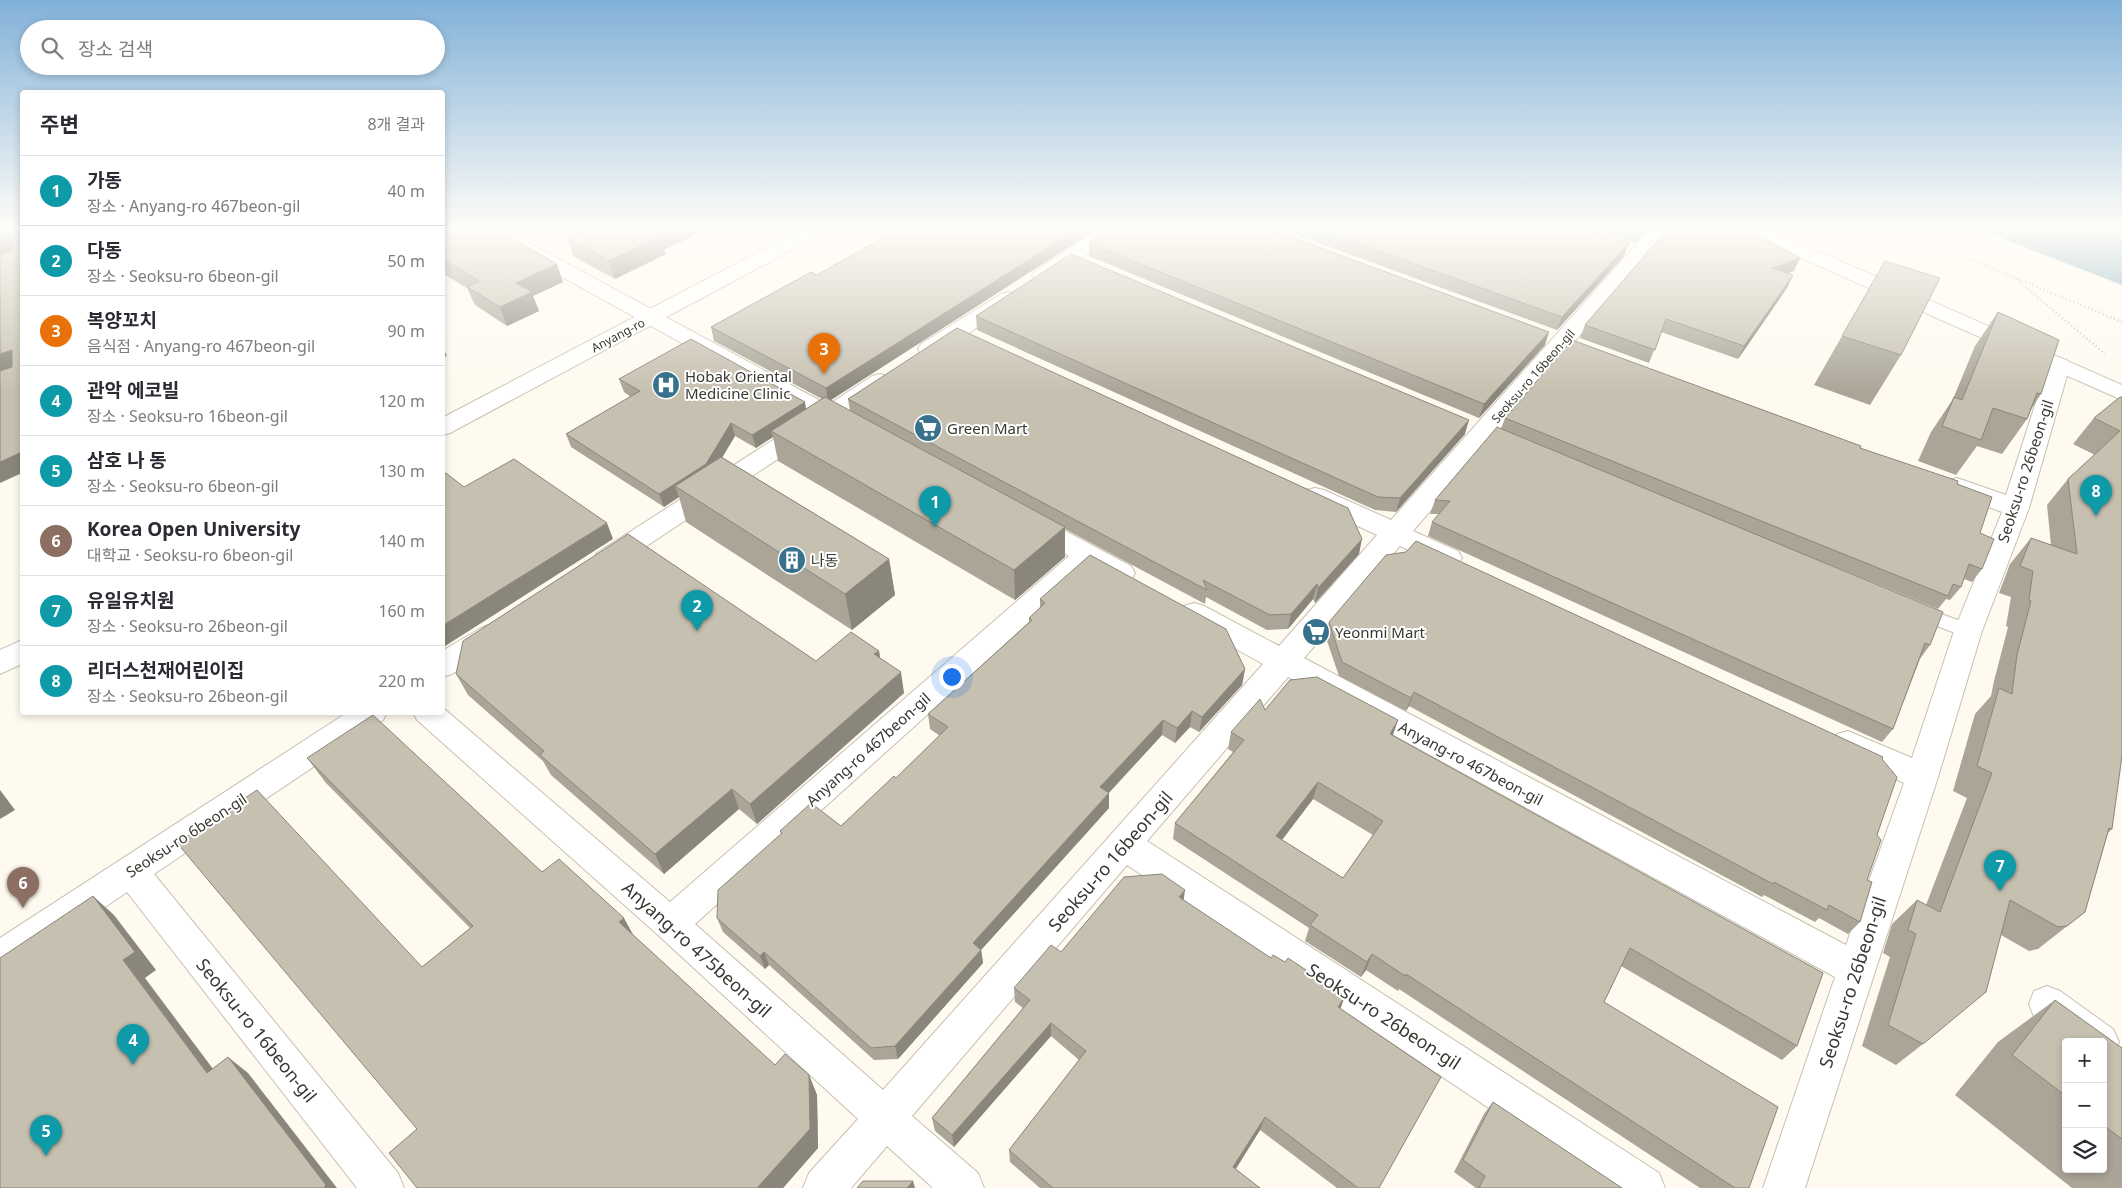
<!DOCTYPE html>
<html lang="ko">
<head>
<meta charset="utf-8">
<style>
	:root { --surface:#fff; --page:#f2f2f3; --text:#2b2b33; --muted:#7c7c81; --line:#e1e1e2; --accent:#38718b }
	body { margin:0; font-family:"Noto Sans","Noto Sans KR",sans-serif; background:var(--page); color:var(--text) }
	.controls { position:absolute; right:15px; bottom:15px; display:grid; overflow:hidden; border-radius:5px; box-shadow:0 2px 8px #0003 }
	.controls button { width:45px; height:45px; display:grid; place-items:center; padding:0; border:0; border-bottom:1px solid var(--line); background:var(--surface); color:var(--text); font:25px sans-serif }
	.you { position:absolute; left:951px; top:676px; width:18px; height:18px; margin:-12px; border:4px solid #fff; border-radius:50%; background:#1a73e8; box-shadow:0 0 0 8px #1a73e833 }
	.badge { display:grid; place-items:center; width:32px; height:32px; border-radius:50%; background:var(--accent); color:#fff; font-size:16px; font-weight:700 }
	.pin { position:absolute; translate:-50% -41px; filter:drop-shadow(0 1px 2px #0008) }
	.pin::after { content:''; position:absolute; top:26px; width:18px; height:15px; background:inherit; clip-path:polygon(0 0,100% 0,50% 100%) }
	.list { margin:0; padding:0; list-style:none }
	h2 { display:flex; justify-content:space-between; align-items:center; height:65px; margin:0; padding:0 20px; font-size:21px }
	h2 small { font-size:16px; font-weight:400; color:var(--muted) }
	.list li { display:grid; grid-template-columns:32px 1fr auto; gap:15px; align-items:center; box-sizing:border-box; height:70px; padding:0 20px; border-top:1px solid var(--line) }
	.list b { display:block; font-size:19px; white-space:nowrap }
	.list p { margin:0; font-size:16px; white-space:nowrap; color:var(--muted) }
	.list em { font-size:16px; font-style:normal; color:var(--muted) }
	.icon { flex:none; width:28px; height:28px; fill:none; stroke:currentColor; stroke-width:2; stroke-linecap:round; stroke-linejoin:round }
	.map { position:relative; flex:none; width:2122px; height:1188px; overflow:hidden }
	.search { position:absolute; background:var(--surface); box-shadow:0 2px 8px #0003; left:20px; top:20px; width:425px; height:55px; display:flex; align-items:center; gap:12px; box-sizing:border-box; padding:0 18px; border-radius:28px; color:var(--muted); font-size:19px }
	.panel { position:absolute; background:var(--surface); box-shadow:0 2px 8px #0003; left:20px; top:90px; width:425px; height:625px; border-radius:5px }
	.map>svg:first-child { display:block }
	.water { fill:#88adbf }
	.lines { fill:none; stroke-linecap:round; stroke-linejoin:round }
	.service-casing { stroke:#c7c0b1; stroke-width:2 }
	.minor-casing { stroke:#c7c0b1; stroke-width:2 }
	.tertiary-casing { stroke:#c7c0b1; stroke-width:2 }
	.path { stroke:#bfbbb3; stroke-width:2.5; stroke-dasharray:1 3; stroke-linecap:butt }
	.service { fill:#fff; fill-rule:evenodd }
	.minor { fill:#fff; fill-rule:evenodd }
	.tertiary { fill:#fff; fill-rule:evenodd }
	.wall { fill:#aaa597; fill-rule:evenodd }
	.shaded-wall { fill:#8b867b }
	.building { fill:#c6c0b0; stroke:#8b867b; fill-rule:evenodd }
	.labels { text-anchor:middle; dominant-baseline:central; stroke-width:4; stroke-linejoin:round; paint-order:stroke }
	.far-street-label { font-size:12px; fill:#393731; stroke:#fff }
	.poi-label { font-size:15px; fill:#393731; stroke:#fff; text-anchor:start }
	.street-label { font-size:15px; fill:#393731; stroke:#fff }
	.near-street-label { font-size:18px; fill:#393731; stroke:#fff }
</style>
</head>
<body>
<div class="map">
<svg width="2122" height="1188" viewBox="0 0 2122 1188">
	<rect width="100%" height="100%" fill="#fefaf0"/>
	<polygon class="water" points="1973,227 2122,227 2122,285"/>
	<g class="lines">
		<g class="service-casing">
			<polygon id="service" points="1917,605 1974,626 1977,631 1974,636 1968,638 1911,616 1908,611 1911,606"/>
		</g>
		<g class="minor-casing">
			<g id="minor">
				<polygon points="476,227 500,227 828,405 872,376 880,374 888,376 891,381 888,386 845,414 856,423 852,428 844,430 829,425 615,567 606,569 597,567 593,560 597,553 812,415 479,231"/>
				<polygon points="1103,227 1126,227 1123,231 1049,279 1042,281 1035,279 1032,275 1035,271"/>
				<path d="M1652,227H1672L1413,531L1458,551L1462,558L1458,565C1439,570 1417,554 1400,546L1304,658L1846,945L1904,783L1837,752L1833,743L1837,734L1848,731L1912,758L1954,631L2002,512L1948,492L1944,486L1948,480L1957,478L2006,495L2048,365L2051,360L2059,358L2067,360L2070,365L2029,508L1982,631L1938,777L1805,1188H1763L1835,977L1288,677L1147,841L1659,1173L1665,1188H1608L1127,865L912,1116L978,1173L984,1188H933L887,1146L851,1188H803L809,1173L858,1119L658,935L417,720L413,712H442V707L670,902L1069,556L1023,530L1019,524L1023,518L1032,515L1041,518L1131,566L1135,573L1131,580L1121,583L1090,568L695,924L883,1090L1263,664L1184,620L1180,613L1184,606L1194,603L1204,606L1279,646L1377,535L1306,502L1302,496L1306,490L1315,488L1324,490L1391,520Z"/>
				<polygon points="1008,292 1015,294 1018,298 1015,302 937,354 929,356 921,354 918,349 921,344 1001,294"/>
				<polygon points="491,624 501,628 505,635 501,642 452,674 442,677 442,651 481,628"/>
				<polygon points="348,712 387,712 383,720 154,874 398,1173 404,1188 357,1188 127,892 13,970 0,975 0,938"/>
				<polygon points="2047,986 2060,991 2113,1029 2119,1042 2113,1055 2103,1059 2103,1042 2068,1042 2034,1017 2029,1004 2034,991"/>
			</g>
		</g>
		<g class="tertiary-casing">
			<g id="tertiary">
				<polygon points="806,227 830,227 827,231 450,433 442,435 442,418"/>
				<polygon points="1737,227 1763,227 2122,385 2122,400 1740,231"/>
				<polygon points="22,640 22,664 0,674 0,650"/>
			</g>
		</g>
		<g class="path">
			<polyline points="1892,227 2122,322"/>
			<polyline points="2016,279 2105,354"/>
		</g>
		<use href="#service" class="service"/>
		<use href="#minor" class="minor"/>
		<use href="#tertiary" class="tertiary"/>
	</g>
	<g class="wall">
		<polygon points="442,227 563,282 533,296 539,311 507,326 475,305 467,288 442,273"/>
		<polygon points="591,227 711,227 664,250 666,254 615,279 573,256 567,238"/>
		<polygon points="902,227 1100,227 830,400 850,411 848,399 1359,554 1315,603 1313,599 1288,629 1267,630 1206,597 1205,604 1065,529 1065,557 1015,600 778,461 773,437 756,448 735,436 722,457 889,559 895,595 852,630 686,522 679,497 664,507 571,447 566,434 631,397 624,392 619,379 806,409 822,399 714,341 711,327 817,275"/>
		<polygon points="1275,227 1579,227 1629,243 1624,256 1557,330"/>
		<polygon points="1587,227 1650,227 1635,243"/>
		<polygon points="1089,243 1545,345 1479,418 1089,256"/>
		<polygon points="1794,271 1788,273 1793,275 1787,288 1738,359 1661,332 1649,363 1580,338 1585,325"/>
		<polygon points="1998,312 2041,394 2032,408 2027,419 2002,454 1977,446 1956,475 1918,461 1931,432 1953,399 1975,346"/>
		<polygon points="976,316 1465,434 1396,512 1375,510 977,330"/>
		<polygon points="1842,336 1901,355 1870,405 1814,385"/>
		<polygon points="2122,397 2112,829 2108,833 2085,912 2038,949 2029,951 2001,935 1923,1044 1896,1065 1862,1046 1890,957 1883,953 1892,924 1917,900 1926,905 1967,798 1953,791 1975,714 1991,696 1994,681 2008,627 2006,626 2011,597 1999,593 2010,564 2031,538 2051,545 2047,505 2068,479 2095,455 2073,444 2094,418"/>
		<polygon points="1505,418 1860,448 1957,484 1980,533 1982,569 1972,582 1964,579 1961,587 1950,600 1946,599 1938,609 1828,564 1930,645 1920,659 1893,729 1882,742 1428,536 1432,522 1439,514 1430,514 1435,500 1501,429"/>
		<polygon points="1040,599 1245,669 1242,685 1199,732 1190,727 1175,743 1162,735 1109,793 1109,808 981,950 983,963 898,1059 874,1060 769,965 765,969 723,932 717,918 781,834 780,831 841,826 896,778 940,736 930,729 928,714 1029,622 1029,618 1040,608"/>
		<polygon points="1329,622 1882,759 1877,835 1867,880 1860,922 1848,934 1819,918 1815,922 1764,895 1762,897 1409,706 1406,711 1339,676 1325,635"/>
		<polygon points="879,651 880,658 904,693 757,824 739,809 664,874 551,775 543,761 468,695 456,674 816,661"/>
		<path d="M1265,710L1398,720L1393,735L1797,1046L1782,1060L1621,966L1604,1002L1749,1188H1700L1399,989L1398,991L1366,970L1361,977L1305,941L1309,928L1173,839L1175,823L1233,752L1228,749L1231,732ZM1313,799L1373,835L1343,878L1282,840Z"/>
		<polygon points="307,758 542,872 634,936 775,1065 809,1075 817,1095 818,1148 783,1188 417,1188 417,1129 422,967 470,928 326,783"/>
		<polygon points="1184,900 1340,1009 1379,1188 1337,1188 1260,1130 1236,1169 1260,1188 1040,1188 1010,1162 1009,1150 1079,1060 1051,1036 954,1147 935,1131 932,1118 1023,1008 1015,1002 1014,988 1061,952"/>
		<path d="M2055,1000L2122,1048V1188H2072L1955,1095L1998,1042ZM2066,1042H2103V1169H2066Z"/>
		<polygon points="1493,1102 1622,1188 1476,1188 1454,1172 1484,1114"/>
	</g>
	<g class="shaded-wall">
		<polygon points="670,227 711,227 664,250 666,254 615,279 609,261 656,234"/>
		<polygon points="1081,227 1100,227 828,402 826,388"/>
		<polygon points="1643,227 1650,227 1635,243 1640,230"/>
		<polygon points="13,235 22,249 0,256 0,239"/>
		<polygon points="1629,243 1624,256 1557,330 1562,317"/>
		<polygon points="1800,258 1794,271 1766,281 1772,268"/>
		<polygon points="557,264 563,282 533,296 539,311 507,326 500,307 516,283"/>
		<polygon points="1793,275 1787,288 1738,359 1744,346"/>
		<polygon points="1549,332 1545,345 1479,418 1484,404"/>
		<polygon points="442,346 447,356 442,358"/>
		<polygon points="12,350 22,364 0,372 0,354"/>
		<polygon points="805,402 807,415 771,431 773,437 756,448 752,435"/>
		<polygon points="1469,420 1465,434 1396,512 1400,498"/>
		<polygon points="731,423 735,436 710,478 675,486 679,497 664,507 659,494"/>
		<polygon points="22,452 22,473 0,483 0,462"/>
		<polygon points="607,523 613,539 442,648 442,626"/>
		<polygon points="1065,527 1065,557 1015,600 1014,570"/>
		<polygon points="1362,539 1359,554 1315,603 1318,588"/>
		<polygon points="889,559 895,595 852,630 845,594"/>
		<polygon points="1317,584 1313,599 1288,629 1291,614"/>
		<polygon points="879,651 882,672 874,654"/>
		<polygon points="1245,669 1242,685 1199,732 1202,717"/>
		<polygon points="901,672 904,693 757,824 750,804"/>
		<polygon points="1414,692 1409,706 1406,711 1411,698"/>
		<polygon points="1192,711 1190,727 1175,743 1177,728"/>
		<polygon points="1163,720 1162,735 1100,802 1100,787"/>
		<polygon points="1398,720 1392,737 1390,734"/>
		<polygon points="1318,782 1313,799 1272,853 1276,836"/>
		<polygon points="732,789 739,809 664,874 655,854"/>
		<polygon points="0,790 15,810 0,819"/>
		<polygon points="1109,793 1109,808 981,950 983,963 898,1059 895,1046 973,943"/>
		<polygon points="1185,890 1183,905 1179,897"/>
		<polygon points="93,896 114,915 156,970 145,978 228,1089 207,1073 123,960"/>
		<polygon points="624,918 636,940 619,922"/>
		<polygon points="764,952 769,965 765,969 760,956"/>
		<polygon points="1372,954 1366,970 1361,977 1367,962"/>
		<polygon points="1345,996 1340,1010 1338,1007"/>
		<polygon points="1051,1023 1051,1036 954,1147 952,1135"/>
		<polygon points="228,1057 248,1073 337,1188 325,1188"/>
		<polygon points="809,1075 817,1095 818,1148 783,1188 757,1188"/>
		<polygon points="1265,1117 1260,1130 1229,1179 1233,1167"/>
		<polygon points="913,1181 915,1188 907,1188"/>
	</g>
	<g class="building">
		<polygon points="0,227 22,227 22,452 0,462 0,371 12,367 12,350 0,354 0,255 13,251 13,235 0,239"/>
		<polygon points="442,227 493,227 557,264 516,283 532,292 500,307 467,287 479,281 442,259"/>
		<polygon points="591,227 670,227 656,234 661,236 609,261 567,238"/>
		<polygon points="902,227 1081,227 826,388 711,327 811,272 817,275"/>
		<polygon points="1111,227 1264,227 1549,332 1484,404 1089,243"/>
		<polygon points="1312,227 1579,227 1629,243 1562,317"/>
		<polygon points="1630,227 1643,227 1640,230"/>
		<polygon points="1669,227 1735,227 1751,231 1800,258 1772,268 1793,275 1744,346 1666,319 1655,350 1585,325"/>
		<polygon points="1071,254 1469,420 1400,498 1378,497 976,316"/>
		<polygon points="1885,261 1940,278 1901,355 1842,336"/>
		<polygon points="1998,312 2059,340 2041,394 2037,393 2027,419 1993,408 1981,440 1942,426 1954,397 1962,400"/>
		<polygon points="957,328 1348,508 1362,539 1318,588 1317,584 1291,614 1270,615 1203,580 1207,590 848,399"/>
		<polygon points="691,339 805,402 752,435 731,423 706,464 659,494 566,434 640,391 619,379"/>
		<polygon points="1572,340 1861,446 1860,448 1958,481 1957,484 1992,497 1980,533 1994,539 1982,569 1969,564 1961,587 1953,584 1948,596 1505,418"/>
		<polygon points="825,397 1065,527 1014,570 771,431"/>
		<polygon points="2120,397 2122,397 2122,756 2112,829 2109,828 2085,912 2067,926 2058,927 2010,900 1986,992 1923,1044 1888,1025 1916,934 1908,930 1917,900 1940,912 1992,773 1977,766 1999,688 2012,694 2017,655 2031,601 2029,600 2033,571 2020,566 2031,538 2077,554 2068,479 2120,431 2094,418"/>
		<polygon points="1497,427 1943,612 1930,645 1925,643 1893,729 1432,522 1450,501 1435,500"/>
		<polygon points="721,457 889,559 845,594 675,486"/>
		<polygon points="514,459 607,523 442,626 442,475 446,473 464,487"/>
		<polygon points="628,534 816,661 851,632 879,651 874,654 901,672 750,804 732,789 655,854 540,755 544,751 456,674 463,641"/>
		<polygon points="1416,541 1883,757 1882,759 1897,777 1877,835 1881,840 1867,880 1872,882 1860,922 1829,905 1827,910 1774,882 1773,884 1414,692 1411,698 1342,662 1329,622 1386,555 1406,552"/>
		<polygon points="1090,555 1226,629 1245,669 1202,717 1192,711 1177,728 1163,720 1100,787 1109,793 973,943 981,950 895,1046 871,1048 764,952 760,956 717,918 718,890 782,833 780,831 811,803 841,826 894,776 896,778 948,727 928,714 1032,620 1029,618 1045,603 1040,599"/>
		<path d="M1317,677L1398,720L1390,734L1823,973L1797,1046L1630,948L1604,1002L1778,1107L1749,1188H1735L1406,974L1405,976L1372,954L1367,962L1310,925L1318,915L1175,823L1244,740L1231,732L1260,699L1265,710L1290,680ZM1318,782L1383,821L1343,878L1276,836Z"/>
		<polygon points="373,715 542,872 559,859 624,918 619,922 775,1065 785,1054 809,1075 810,1129 757,1188 417,1188 389,1153 417,1129 177,843 257,790 422,967 473,926 307,758"/>
		<polygon points="1162,874 1185,890 1179,897 1271,958 1273,955 1285,962 1288,958 1345,996 1338,1007 1441,1077 1379,1188 1358,1188 1265,1117 1233,1167 1260,1188 1053,1188 1009,1150 1086,1051 1051,1023 952,1135 932,1118 1030,1000 1014,988 1051,945 1061,952 1124,877"/>
		<polygon points="93,896 135,952 123,960 207,1073 228,1057 326,1185 324,1187 325,1188 0,1188 0,958"/>
		<polygon points="2055,1000 2122,1048 2122,1139 2103,1125 2103,1042 2066,1042 2066,1096 2012,1055"/>
		<polygon points="1493,1102 1622,1188 1479,1188 1485,1176 1463,1160"/>
		<polygon points="863,1181 913,1181 907,1188 857,1188"/>
	</g>
	<linearGradient id="sky" x2="0" y2="1"><stop stop-color="#81b1d8"/><stop offset="0.58" stop-color="#fffdf8"/><stop offset="1" stop-color="#fffdf8" stop-opacity="0"/></linearGradient>
	<rect width="2122" height="393" fill="url(#sky)"/>
	<defs>
		<g id="hospital-disc" transform="scale(1.4375)"><circle r="9.5" fill="#38718b" stroke="#fff"/><path d="M-5-5h3v3.5h4V-5h3V5h-3V1.5h-4V5h-3Z" fill="#fff"/></g>
		<g id="supermarket-disc" transform="scale(1.4375)"><circle r="9.5" fill="#38718b" stroke="#fff"/><path d="M-6-5.5h2.5l.6 2H6L4.5 2H-2.5L-4.4-4H-6ZM-1.5 3.2a1.3 1.3 0 1 0 .1 0ZM3 3.2a1.3 1.3 0 1 0 .1 0Z" fill="#fff"/></g>
		<g id="building-disc" transform="scale(1.4375)"><circle r="9.5" fill="#38718b" stroke="#fff"/><path d="M-4-6H4V6H1V3H-1V6H-4ZM-2.5-4.3h1.7v1.8h-1.7ZM.8-4.3h1.7v1.8H.8ZM-2.5-1h1.7V.8h-1.7ZM.8-1h1.7V.8H.8Z" fill="#fff"/></g>
	</defs>
	<g fill-rule="evenodd">
		<use href="#hospital-disc" x="666" y="385"/>
		<use href="#supermarket-disc" x="928" y="428"/>
		<use href="#building-disc" x="792" y="560"/>
		<use href="#supermarket-disc" x="1316" y="632"/>
	</g>
	<g class="labels">
		<g class="far-street-label">
			<text transform="translate(618 335) rotate(-28)">Anyang-ro</text>
			<text transform="translate(1533 376) rotate(-49)">Seoksu-ro 16beon-gil</text>
		</g>
		<g class="poi-label">
			<text x="685" y="376">Hobak Oriental<tspan x="685" dy="17">Medicine Clinic</tspan></text>
			<text x="947" y="428">Green Mart</text>
			<text x="811" y="560">나동</text>
			<text x="1335" y="632">Yeonmi Mart</text>
		</g>
		<g class="street-label">
			<text transform="translate(2025 471) rotate(-72)">Seoksu-ro 26beon-gil</text>
			<text transform="translate(868 749) rotate(-42)">Anyang-ro 467beon-gil</text>
			<text transform="translate(1471 763) rotate(28)">Anyang-ro 467beon-gil</text>
			<text transform="translate(186 835) rotate(-33)">Seoksu-ro 6beon-gil</text>
		</g>
		<g class="near-street-label">
			<text transform="translate(1110 861) rotate(-49)">Seoksu-ro 16beon-gil</text>
			<text transform="translate(697 949) rotate(42)">Anyang-ro 475beon-gil</text>
			<text transform="translate(1852 982) rotate(-72)">Seoksu-ro 26beon-gil</text>
			<text transform="translate(1384 1016) rotate(33)">Seoksu-ro 26beon-gil</text>
			<text transform="translate(257 1030) rotate(51)">Seoksu-ro 16beon-gil</text>
		</g>
	</g>
</svg>
<div class="controls">
<button>+</button>
<button>−</button>
<button><svg class="icon" aria-label="layers" viewBox="0 0 24 24"><path d="M12 4l9 5-9 5-9-5zM3 14l9 5 9-5"/></svg></button>
</div>
<div class="you"></div>
<div class="pin badge" style="left:935px;top:527px;background:#0f9aa8">1</div>
<div class="pin badge" style="left:697px;top:631px;background:#0f9aa8">2</div>
<div class="pin badge" style="left:824px;top:374px;background:#e8710a">3</div>
<div class="pin badge" style="left:133px;top:1065px;background:#0f9aa8">4</div>
<div class="pin badge" style="left:46px;top:1156px;background:#0f9aa8">5</div>
<div class="pin badge" style="left:23px;top:908px;background:#8d6e63">6</div>
<div class="pin badge" style="left:2000px;top:891px;background:#0f9aa8">7</div>
<div class="pin badge" style="left:2096px;top:516px;background:#0f9aa8">8</div>
<div class="search"><svg class="icon" aria-label="search" viewBox="0 0 24 24"><circle cx="10" cy="10" r="6"/><path d="M15 15l6 6"/></svg>장소 검색</div>
<section class="panel">
<h2>주변<small>8개 결과</small></h2>
<ul class="list">
<li><span class="badge" style="background:#0f9aa8">1</span><div><b>가동</b><p>장소 · Anyang-ro 467beon-gil</p></div><em>40 m</em></li>
<li><span class="badge" style="background:#0f9aa8">2</span><div><b>다동</b><p>장소 · Seoksu-ro 6beon-gil</p></div><em>50 m</em></li>
<li><span class="badge" style="background:#e8710a">3</span><div><b>복양꼬치</b><p>음식점 · Anyang-ro 467beon-gil</p></div><em>90 m</em></li>
<li><span class="badge" style="background:#0f9aa8">4</span><div><b>관악 에코빌</b><p>장소 · Seoksu-ro 16beon-gil</p></div><em>120 m</em></li>
<li><span class="badge" style="background:#0f9aa8">5</span><div><b>삼호 나 동</b><p>장소 · Seoksu-ro 6beon-gil</p></div><em>130 m</em></li>
<li><span class="badge" style="background:#8d6e63">6</span><div><b>Korea Open University</b><p>대학교 · Seoksu-ro 6beon-gil</p></div><em>140 m</em></li>
<li><span class="badge" style="background:#0f9aa8">7</span><div><b>유일유치원</b><p>장소 · Seoksu-ro 26beon-gil</p></div><em>160 m</em></li>
<li><span class="badge" style="background:#0f9aa8">8</span><div><b>리더스천재어린이집</b><p>장소 · Seoksu-ro 26beon-gil</p></div><em>220 m</em></li>
</ul>
</section>
</div>
</body>
</html>
